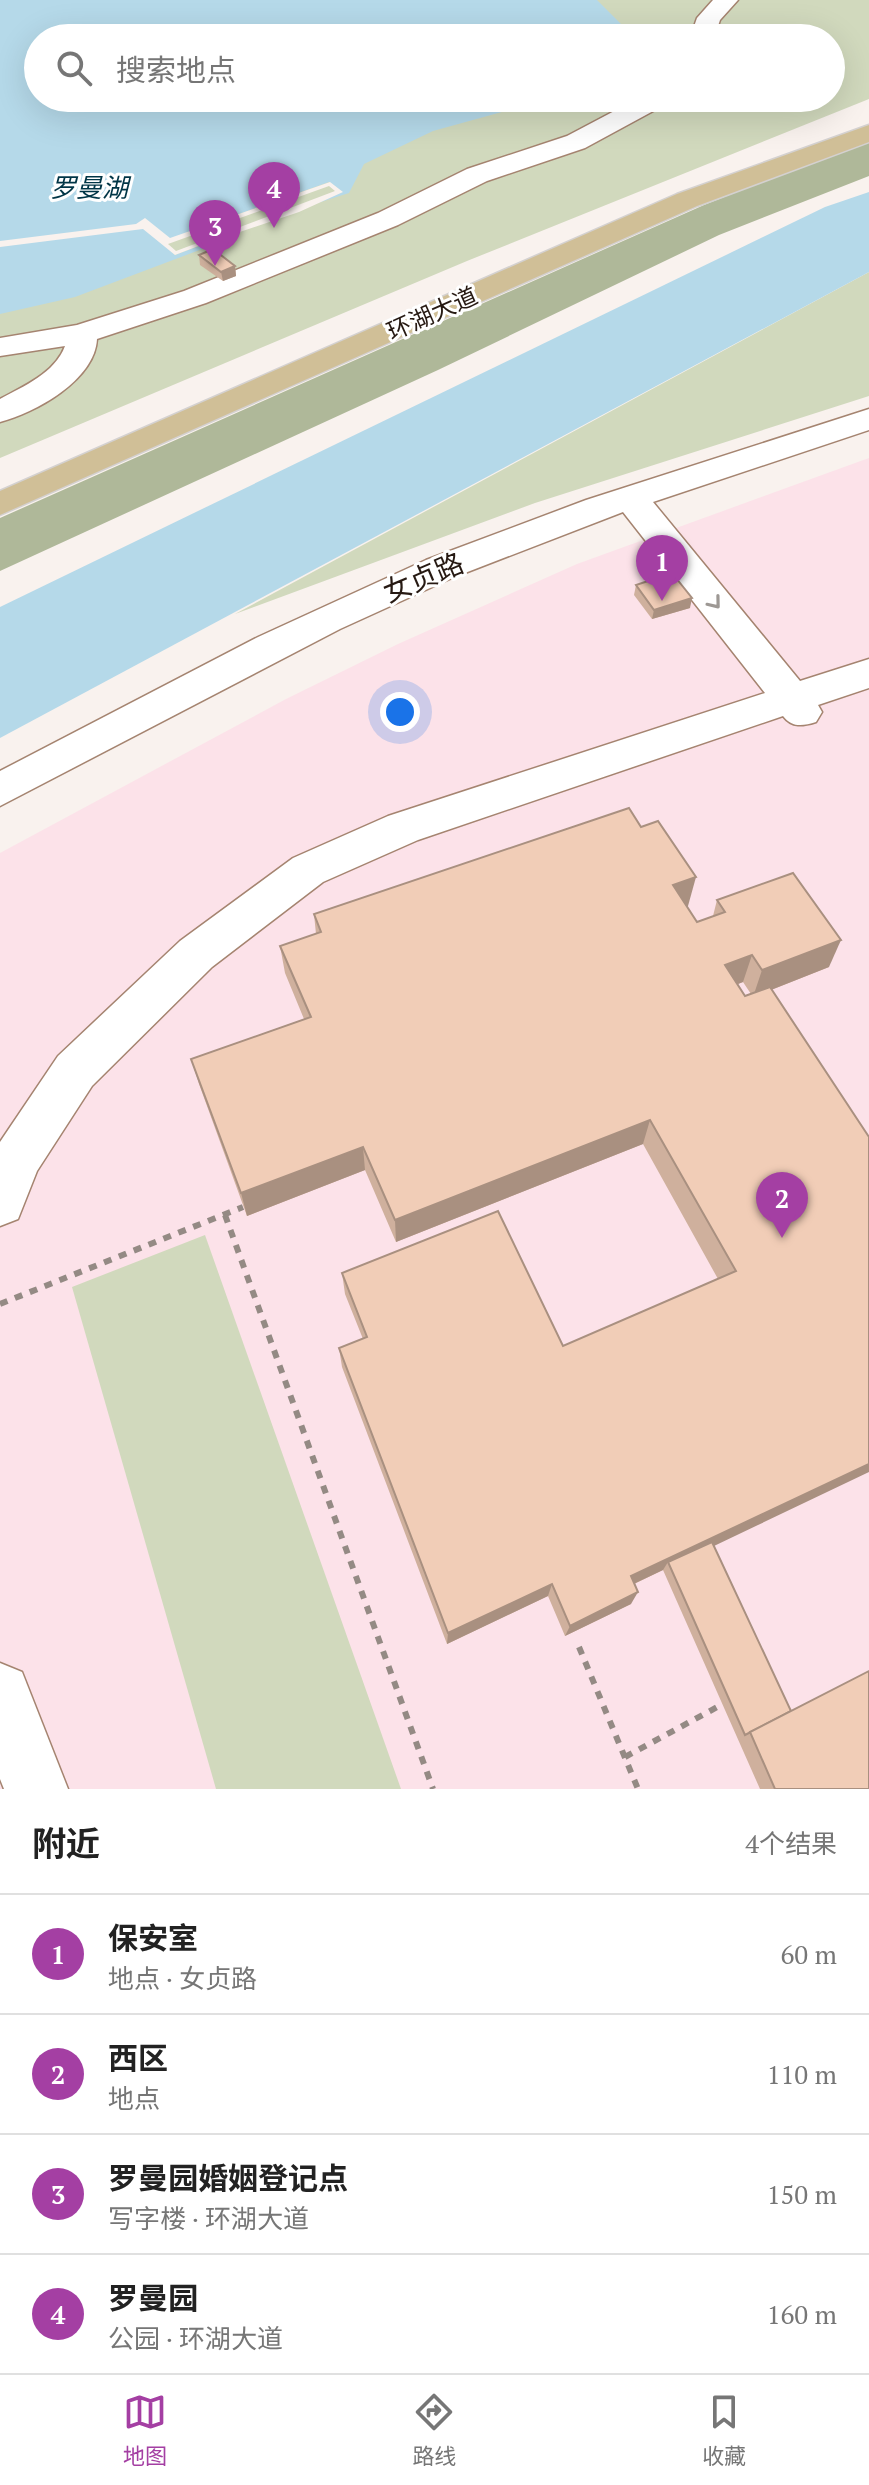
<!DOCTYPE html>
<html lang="zh">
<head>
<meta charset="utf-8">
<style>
	:root { --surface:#fff; --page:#f2f2f2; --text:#222; --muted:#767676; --line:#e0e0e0; --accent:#a43fa3 }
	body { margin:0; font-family:"PT Serif","Noto Sans SC",serif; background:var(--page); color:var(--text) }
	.you { position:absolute; left:400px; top:712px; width:28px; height:28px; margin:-20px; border:6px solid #fff; border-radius:50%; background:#1a73e8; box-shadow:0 0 0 12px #1a73e833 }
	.badge { display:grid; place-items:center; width:52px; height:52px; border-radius:50%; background:var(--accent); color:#fff; font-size:26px; font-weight:700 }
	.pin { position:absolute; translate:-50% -66px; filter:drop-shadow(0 2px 4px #0008) }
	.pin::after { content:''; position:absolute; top:42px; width:28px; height:24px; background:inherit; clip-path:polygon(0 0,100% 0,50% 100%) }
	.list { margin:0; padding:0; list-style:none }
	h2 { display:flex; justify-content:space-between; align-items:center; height:104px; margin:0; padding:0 32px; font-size:34px }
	h2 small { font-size:26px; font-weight:400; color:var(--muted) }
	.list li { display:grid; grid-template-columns:52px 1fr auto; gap:24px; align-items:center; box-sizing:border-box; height:120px; padding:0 32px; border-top:2px solid var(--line) }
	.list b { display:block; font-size:30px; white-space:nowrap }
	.list p { margin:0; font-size:26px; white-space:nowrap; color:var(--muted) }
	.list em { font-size:26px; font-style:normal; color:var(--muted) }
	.icon { flex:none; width:44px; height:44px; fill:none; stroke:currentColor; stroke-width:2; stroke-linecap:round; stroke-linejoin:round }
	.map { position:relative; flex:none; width:869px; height:1789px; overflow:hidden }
	.search { position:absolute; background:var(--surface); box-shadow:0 8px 32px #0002; left:24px; right:24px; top:24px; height:88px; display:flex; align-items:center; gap:20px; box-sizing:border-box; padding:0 28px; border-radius:44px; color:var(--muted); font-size:30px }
	.sheet { height:584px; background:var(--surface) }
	nav { display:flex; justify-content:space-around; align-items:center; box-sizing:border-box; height:112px; border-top:2px solid var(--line); background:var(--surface); font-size:22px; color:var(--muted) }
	nav a { display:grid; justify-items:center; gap:4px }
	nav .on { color:var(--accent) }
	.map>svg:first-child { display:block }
	.commercial { fill:#fce2e9 }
	.green { fill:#d1d9bd; fill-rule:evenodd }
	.forest { fill:#afb899 }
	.water { fill:#b5d9e9 }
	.pier { fill:#f9f2ee; fill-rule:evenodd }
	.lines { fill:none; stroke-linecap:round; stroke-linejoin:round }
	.minor-casing { stroke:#a58470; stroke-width:3 }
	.major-casing { stroke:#d4d1d0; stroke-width:3 }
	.path { stroke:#948a84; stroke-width:6; stroke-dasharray:8 8; stroke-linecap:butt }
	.minor { fill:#fff; fill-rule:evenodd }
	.major { fill:#d0bf97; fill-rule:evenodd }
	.wall { fill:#cfb09d; fill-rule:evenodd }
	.shaded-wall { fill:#a99080 }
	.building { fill:#f1cdb7; stroke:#a99080; stroke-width:2 }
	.oneway { stroke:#9d9894 }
	.labels { text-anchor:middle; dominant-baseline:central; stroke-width:6; stroke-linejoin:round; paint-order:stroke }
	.far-street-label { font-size:24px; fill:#261912; stroke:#fff }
	.far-water-label { font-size:26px; font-style:italic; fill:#003546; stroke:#fff }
	.street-label { font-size:28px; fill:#261912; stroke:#fff }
</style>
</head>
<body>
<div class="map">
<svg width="869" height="1789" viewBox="0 0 869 1789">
	<rect width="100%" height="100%" fill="#f9f2ee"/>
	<polygon class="commercial" points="869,458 869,1789 0,1789 0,853 286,699 398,644 577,564"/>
	<g class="green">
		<path d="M0,0H869V99L467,261L0,458ZM38,38H831V98H38Z"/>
		<polygon points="869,272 869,396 535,503 235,614"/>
		<polygon points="205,1235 401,1789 216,1789 72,1287"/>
	</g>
	<polygon class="forest" points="869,140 869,176 719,235 438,370 0,571 0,518 704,205"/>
	<g class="water">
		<polygon points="0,0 597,0 633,36 38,38 38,98 552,98 433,131 364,164 349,193 302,208 342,192 329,182 161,242 175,255 223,237 226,240 75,297 0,314"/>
		<polygon points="869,192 869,272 0,738 0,607 825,207"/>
	</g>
	<path class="pier" d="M330,182L343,192L299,212L228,236L230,238L222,237L175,255L143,229L0,247V241L136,224L145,218L170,238ZM329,186L335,191L224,233L176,251L168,244Z"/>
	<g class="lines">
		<g class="minor-casing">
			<g id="minor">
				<polygon points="713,0 738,0 720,20 714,38 690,38 697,18"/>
				<path d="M639,98H672L668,103L585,148L487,181L398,225L206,303L97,339C95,380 35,413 0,422V399C24,386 55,373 65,346L0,356V338L77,325L184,291L378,213L467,169L567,136Z"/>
				<path d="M869,409V430L653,502L800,681L869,659V688L818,705L822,712L816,722C803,726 792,728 783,716L418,840L323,882L212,967L92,1086L37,1171L18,1219L0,1226V1142L58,1056L180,941L293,858L388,816L765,693L623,512L452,578L340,629L0,806V771L258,637L426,560L586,500Z"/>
				<polygon points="0,1663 22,1672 68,1789 4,1789 0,1779"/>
			</g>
		</g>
		<g class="major-casing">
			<polygon id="major" points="869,125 869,142 697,206 0,515 0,491 677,194"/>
		</g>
		<g class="path">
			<polyline points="225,1215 433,1789"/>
			<polyline points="0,1304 243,1207"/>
			<polyline points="579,1647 638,1789"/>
			<polyline points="625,1757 721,1705"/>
		</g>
		<use href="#minor" class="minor"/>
		<use href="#major" class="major"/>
	</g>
	<g class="wall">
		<polygon points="199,255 235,266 236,276 223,281 200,265"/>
		<polygon points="636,585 690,608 652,619 634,595"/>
		<path d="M717,900L829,967L771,990L714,1546L791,1711L869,1789H760L663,1570L634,1584L631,1604L565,1636L548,1596L447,1644L342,1367L339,1348L363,1339L345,1294L342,1273L563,1346L718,1279L643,1144L396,1242L365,1170L247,1216L199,1084L191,1059L304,1019L285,973L280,946L316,934L314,914L688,906H686L697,922L713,916ZM743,982L751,994L745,996L738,984Z"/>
	</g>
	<g class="shaded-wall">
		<polygon points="235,266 236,276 223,281 221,272"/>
		<polygon points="692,598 690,608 652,619 654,610"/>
		<polygon points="696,877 688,906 666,914 673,885"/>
		<polygon points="841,940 829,967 753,997 762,970"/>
		<polygon points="752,955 743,982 717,992 725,965"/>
		<polygon points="650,1120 643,1144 396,1242 395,1220"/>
		<polygon points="363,1147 365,1170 247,1216 241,1193"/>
		<polygon points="869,1464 869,1472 670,1567 668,1562 663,1570 623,1589 631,1576"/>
		<polygon points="552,1584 548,1596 447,1644 448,1633"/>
		<polygon points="638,1592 631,1604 565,1636 570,1626"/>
	</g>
	<g class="building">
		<polygon points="213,249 235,266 221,272 199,255"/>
		<polygon points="672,573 692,598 654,610 636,585"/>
		<polygon points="629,808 641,827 658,821 696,877 673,885 697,922 725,912 717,900 793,873 841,940 762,970 752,955 725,965 745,996 770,987 869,1137 869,1464 631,1576 638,1592 570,1626 552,1584 448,1633 339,1348 367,1337 342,1273 498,1211 563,1346 736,1271 650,1120 395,1220 363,1147 241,1193 191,1059 311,1017 280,946 321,932 314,914"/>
		<polygon points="712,1542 791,1711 745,1735 668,1562"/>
		<polygon points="869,1671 869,1789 775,1789 750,1732"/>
	</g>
	<defs><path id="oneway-chevron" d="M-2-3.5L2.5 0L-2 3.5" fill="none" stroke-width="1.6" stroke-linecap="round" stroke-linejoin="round" transform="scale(2)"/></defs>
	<use class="oneway" href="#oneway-chevron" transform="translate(715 603) rotate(51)"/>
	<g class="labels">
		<g class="far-street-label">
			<text transform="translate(432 313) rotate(-24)">环湖大道</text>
		</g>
		<g class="far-water-label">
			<text x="89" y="187">罗曼湖</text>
		</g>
		<g class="street-label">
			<text transform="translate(423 577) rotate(-23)">女贞路</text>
		</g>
	</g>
</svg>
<div class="you"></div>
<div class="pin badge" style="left:662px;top:601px">1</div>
<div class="pin badge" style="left:782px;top:1238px">2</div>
<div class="pin badge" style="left:215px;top:266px">3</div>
<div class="pin badge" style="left:274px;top:228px">4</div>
<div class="search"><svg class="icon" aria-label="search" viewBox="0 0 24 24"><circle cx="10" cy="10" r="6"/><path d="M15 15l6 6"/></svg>搜索地点</div>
</div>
<section class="sheet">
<h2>附近<small>4个结果</small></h2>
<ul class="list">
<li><span class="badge">1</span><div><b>保安室</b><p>地点 · 女贞路</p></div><em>60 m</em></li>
<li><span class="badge">2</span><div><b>西区</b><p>地点</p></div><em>110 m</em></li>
<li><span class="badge">3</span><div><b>罗曼园婚姻登记点</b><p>写字楼 · 环湖大道</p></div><em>150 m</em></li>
<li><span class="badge">4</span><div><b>罗曼园</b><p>公园 · 环湖大道</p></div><em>160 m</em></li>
</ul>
</section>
<nav>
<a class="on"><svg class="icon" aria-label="map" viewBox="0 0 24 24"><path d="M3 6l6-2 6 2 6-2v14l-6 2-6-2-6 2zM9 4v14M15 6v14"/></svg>地图</a>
<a><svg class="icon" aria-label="directions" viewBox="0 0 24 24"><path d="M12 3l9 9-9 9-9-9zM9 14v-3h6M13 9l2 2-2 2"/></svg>路线</a>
<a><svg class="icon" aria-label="saved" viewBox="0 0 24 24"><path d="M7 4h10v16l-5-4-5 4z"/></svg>收藏</a>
</nav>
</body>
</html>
